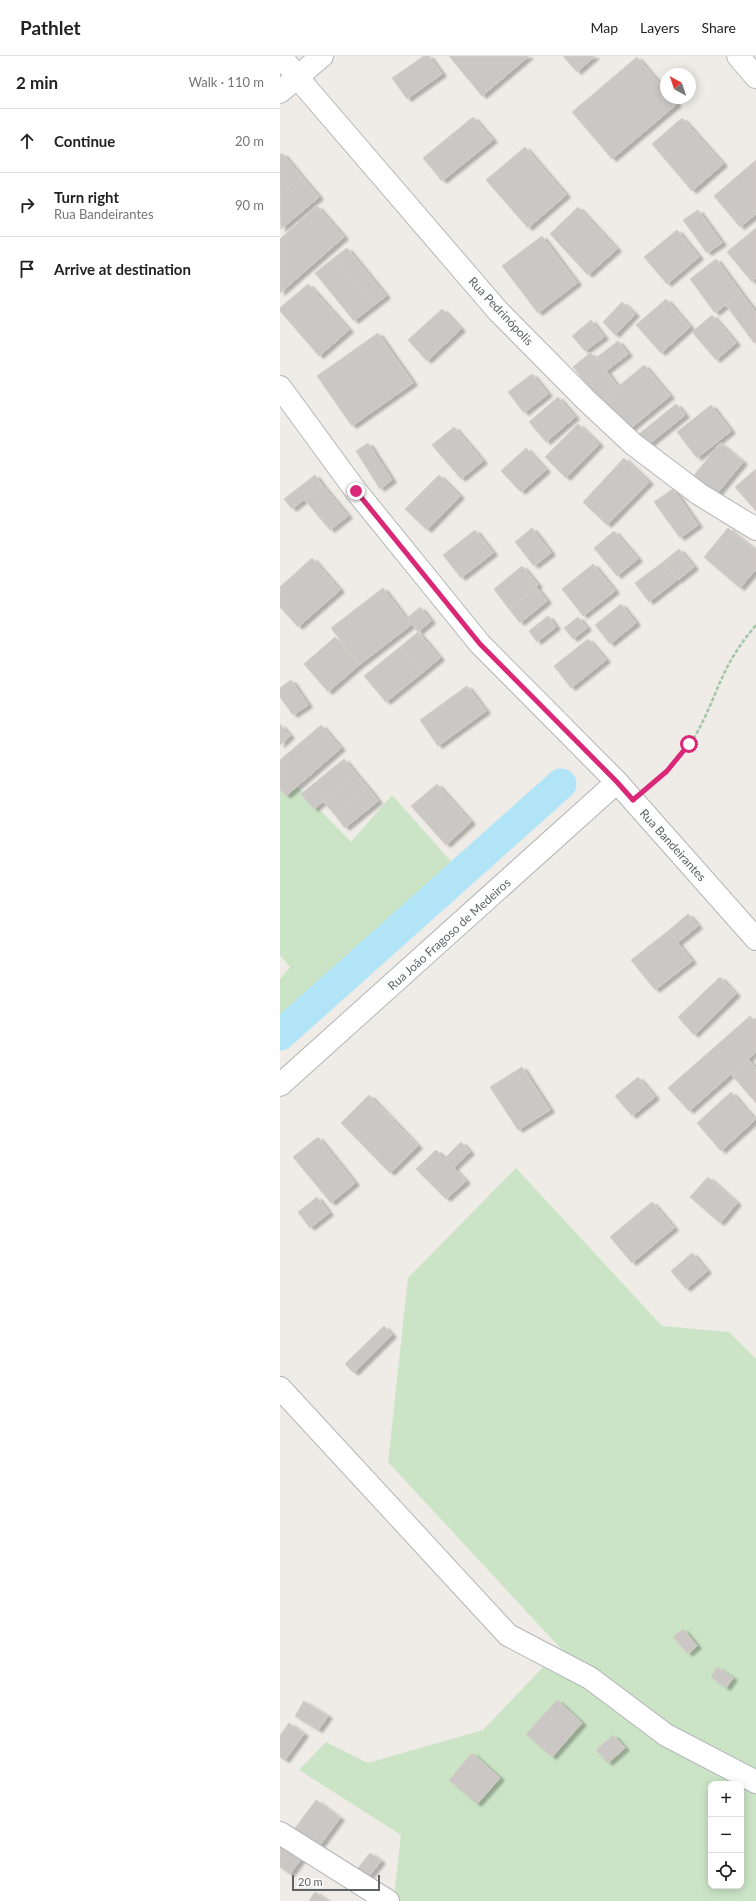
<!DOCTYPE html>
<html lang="en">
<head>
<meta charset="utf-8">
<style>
	:root { --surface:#fff; --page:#f2f2f2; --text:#222; --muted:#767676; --line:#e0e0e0 }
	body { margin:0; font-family:Lato,sans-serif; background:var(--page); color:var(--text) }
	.controls { position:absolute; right:12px; bottom:12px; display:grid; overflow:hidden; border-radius:8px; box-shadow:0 2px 10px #0003 }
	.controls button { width:36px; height:36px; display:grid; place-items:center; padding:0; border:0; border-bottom:1px solid var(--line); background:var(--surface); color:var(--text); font:20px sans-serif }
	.compass { position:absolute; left:380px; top:12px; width:36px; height:36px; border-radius:50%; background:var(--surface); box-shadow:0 2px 10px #0003; rotate:320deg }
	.scale { position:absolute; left:12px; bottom:10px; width:88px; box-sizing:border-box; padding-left:4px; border:2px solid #5e6366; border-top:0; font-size:11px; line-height:14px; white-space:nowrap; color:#5e6366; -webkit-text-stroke:3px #fff; paint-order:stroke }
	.stop { position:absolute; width:12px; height:12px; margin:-9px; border:3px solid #db2777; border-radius:50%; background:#fff }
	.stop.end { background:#db2777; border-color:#fff; box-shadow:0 1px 4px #0008 }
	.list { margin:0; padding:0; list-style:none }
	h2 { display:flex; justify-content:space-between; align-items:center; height:52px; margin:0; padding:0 16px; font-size:17px }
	h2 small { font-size:13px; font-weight:400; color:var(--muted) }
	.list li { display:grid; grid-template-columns:26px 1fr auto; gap:12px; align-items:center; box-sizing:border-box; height:64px; padding:0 16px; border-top:1px solid var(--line) }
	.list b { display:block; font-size:15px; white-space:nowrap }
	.list p { margin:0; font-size:13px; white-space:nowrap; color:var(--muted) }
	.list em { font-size:13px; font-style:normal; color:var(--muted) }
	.icon { flex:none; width:22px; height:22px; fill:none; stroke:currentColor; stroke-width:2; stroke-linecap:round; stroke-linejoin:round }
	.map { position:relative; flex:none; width:476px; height:1845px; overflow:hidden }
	header { display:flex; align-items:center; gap:24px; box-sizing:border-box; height:56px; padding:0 20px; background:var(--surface); border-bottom:1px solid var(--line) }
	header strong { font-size:19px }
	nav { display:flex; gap:22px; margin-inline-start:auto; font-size:14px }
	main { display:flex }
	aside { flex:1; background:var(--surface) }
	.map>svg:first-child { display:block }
	.green { fill:#cbe4c6; fill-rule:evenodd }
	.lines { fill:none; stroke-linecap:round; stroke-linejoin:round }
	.canal { stroke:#b0e4f6; stroke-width:31 }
	.building { fill:#cbc7c4; stroke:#d3cdc6; filter:url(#shadow) }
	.minor-casing { stroke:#b2b5b8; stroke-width:24 }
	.path { stroke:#a2c6a5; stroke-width:2.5; stroke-dasharray:4 2; stroke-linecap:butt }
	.minor { stroke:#fff; stroke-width:22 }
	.route { stroke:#db2777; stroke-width:5 }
	.labels { text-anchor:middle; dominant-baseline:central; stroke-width:3.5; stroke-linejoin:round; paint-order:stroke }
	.street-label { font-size:12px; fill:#5e6366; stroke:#fff }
</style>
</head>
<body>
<header>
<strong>Pathlet</strong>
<nav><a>Map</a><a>Layers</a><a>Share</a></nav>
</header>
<main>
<aside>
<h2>2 min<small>Walk · 110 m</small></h2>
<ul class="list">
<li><svg class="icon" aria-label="ahead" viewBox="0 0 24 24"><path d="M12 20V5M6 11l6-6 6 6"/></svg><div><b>Continue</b></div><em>20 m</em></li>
<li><svg class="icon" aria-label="right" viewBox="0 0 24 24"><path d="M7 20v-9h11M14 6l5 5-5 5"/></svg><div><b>Turn right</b><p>Rua Bandeirantes</p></div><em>90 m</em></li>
<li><svg class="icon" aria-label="arrive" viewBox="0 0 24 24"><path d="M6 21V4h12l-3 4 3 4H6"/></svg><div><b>Arrive at destination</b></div></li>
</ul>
</aside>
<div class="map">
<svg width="476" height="1845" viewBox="0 0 476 1845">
	<defs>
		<filter id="shadow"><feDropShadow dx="4.5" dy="2.5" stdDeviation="1" flood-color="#0004"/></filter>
	</defs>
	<rect width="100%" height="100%" fill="#efece7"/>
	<g class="green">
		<polygon points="5,718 71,786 112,739 183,819 0,982 0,923 10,911 0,899 0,720"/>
		<path d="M236,1112L382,1270L449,1276L476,1303V1845H117L114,1842L121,1779L19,1714L46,1686L88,1707L203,1674L268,1606L295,1608L108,1406L128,1222ZM431,1728H461V1830H431Z"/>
	</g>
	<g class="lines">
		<polyline class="canal" points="0,979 281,728"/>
	</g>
	<g class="building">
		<polygon points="144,0 149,0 162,18 127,43 112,22"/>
		<polygon points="169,0 249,0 202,40"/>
		<polygon points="283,0 315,0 297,16"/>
		<polygon points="357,1 386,35 386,42 392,42 397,48 332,103 292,56"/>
		<polygon points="193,61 213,84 162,125 143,102"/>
		<polygon points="402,62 443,108 412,135 372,88"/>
		<polygon points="245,91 286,139 248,172 206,124"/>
		<polygon points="2,97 22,121 0,140 0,99"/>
		<polygon points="476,104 476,158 460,171 434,140"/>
		<polygon points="22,121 39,141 1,173 0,140"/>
		<polygon points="37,150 64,181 0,237 0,183"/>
		<polygon points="298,151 337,193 308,219 270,178"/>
		<polygon points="418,154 442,187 427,197 403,164"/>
		<polygon points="476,172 476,222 472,226 447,196"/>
		<polygon points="397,174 419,201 387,228 364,201"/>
		<polygon points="262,180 297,227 258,257 222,210"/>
		<polygon points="67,192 106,240 93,250 55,201"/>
		<polygon points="55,201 93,250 74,265 35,217"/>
		<polygon points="436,203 461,237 435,257 410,223"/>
		<polygon points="28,228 69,274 39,300 0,255 0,252"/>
		<polygon points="461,237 476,257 476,286 474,287 446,249"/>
		<polygon points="386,243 410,271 381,297 356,269"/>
		<polygon points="342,246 355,258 335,279 323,266"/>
		<polygon points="162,253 181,273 147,305 128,284"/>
		<polygon points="432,259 456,287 436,304 412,276"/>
		<polygon points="311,264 324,281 305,295 292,280"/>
		<polygon points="98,277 133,327 72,370 37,320"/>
		<polygon points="338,285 348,298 326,315 316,302"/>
		<polygon points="310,297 316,302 338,331 321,345 293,311"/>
		<polygon points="364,309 390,340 346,376 321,345"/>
		<polygon points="252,318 268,338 244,357 228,336"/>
		<polygon points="278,341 295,361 266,386 249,366"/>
		<polygon points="396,348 405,359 368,389 359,378"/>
		<polygon points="431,349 451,375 417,402 397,376"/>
		<polygon points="298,368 319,388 286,422 265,401"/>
		<polygon points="174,371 203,405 181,423 152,389"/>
		<polygon points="88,387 112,424 100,433 76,395"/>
		<polygon points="440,387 463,406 434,441 411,423"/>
		<polygon points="246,392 266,414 241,436 221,415"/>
		<polygon points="344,402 369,426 327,469 303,446"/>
		<polygon points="476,413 476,455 455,431"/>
		<polygon points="35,419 42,429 12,453 4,443"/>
		<polygon points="159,419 180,440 147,474 125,453"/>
		<polygon points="42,429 68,460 50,474 24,443"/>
		<polygon points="393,433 418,469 400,482 374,446"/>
		<polygon points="252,472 271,497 254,510 235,486"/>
		<polygon points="448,472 476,495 476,513 460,532 424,501"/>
		<polygon points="195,474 213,497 181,522 163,499"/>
		<polygon points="334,475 358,503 337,520 314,492"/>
		<polygon points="399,493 414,511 398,524 383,506"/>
		<polygon points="32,502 60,534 18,571 0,551 0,531"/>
		<polygon points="383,506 397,524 369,546 355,527"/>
		<polygon points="313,508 335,535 303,560 282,533"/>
		<polygon points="242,510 258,529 229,553 214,533"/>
		<polygon points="256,531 267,545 240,567 229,553"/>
		<polygon points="103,532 131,569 79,609 51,572"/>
		<polygon points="341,548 356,567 330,588 315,569"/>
		<polygon points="140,551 151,565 138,576 127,562"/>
		<polygon points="268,560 276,571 257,586 249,575"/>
		<polygon points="298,561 307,572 293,583 284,572"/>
		<polygon points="138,576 160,602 142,617 120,591"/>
		<polygon points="55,581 79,609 48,636 24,608"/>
		<polygon points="308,583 326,604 291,632 274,610"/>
		<polygon points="120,591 142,617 106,646 84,620"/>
		<polygon points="11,624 28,649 13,659 0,641 0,632"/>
		<polygon points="187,630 206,655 158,690 140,664"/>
		<polygon points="0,668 10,680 0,689"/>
		<polygon points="41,669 61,692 6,740 0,733 0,704"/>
		<polygon points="64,703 76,718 34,753 21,738"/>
		<polygon points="76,718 88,732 55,759 43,745"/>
		<polygon points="157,728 191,766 166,789 131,750"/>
		<polygon points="88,732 98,745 65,772 55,759"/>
		<polygon points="408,858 418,870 397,887 388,875"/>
		<polygon points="388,875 412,905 375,934 351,904"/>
		<polygon points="440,921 456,938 414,979 398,961"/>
		<polygon points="470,960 476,967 476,996 409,1055 388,1032"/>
		<polygon points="468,1003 476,1013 476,1047 451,1018"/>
		<polygon points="242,1011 270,1054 238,1074 210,1031"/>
		<polygon points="358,1021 375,1041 352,1060 335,1040"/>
		<polygon points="451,1036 475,1064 441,1095 417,1067"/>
		<polygon points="89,1039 138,1090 110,1117 61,1067"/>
		<polygon points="38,1081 75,1127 51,1147 13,1101"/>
		<polygon points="181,1086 190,1096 173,1112 164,1103"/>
		<polygon points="156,1094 186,1125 166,1143 136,1113"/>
		<polygon points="428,1121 457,1147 440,1167 410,1141"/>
		<polygon points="37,1141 49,1157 30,1172 18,1156"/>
		<polygon points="372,1146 394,1172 352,1207 330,1181"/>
		<polygon points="412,1197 427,1215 406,1233 391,1215"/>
		<polygon points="104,1270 112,1279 74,1317 65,1308"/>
		<polygon points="403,1573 417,1590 408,1598 393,1581"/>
		<polygon points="437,1611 453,1622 446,1632 431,1621"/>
		<polygon points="277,1644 302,1667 272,1701 246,1678"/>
		<polygon points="24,1645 48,1660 38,1674 15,1660"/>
		<polygon points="9,1667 24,1678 5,1704 0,1701 0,1680"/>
		<polygon points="333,1679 345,1692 328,1707 316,1694"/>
		<polygon points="192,1697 220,1722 197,1748 169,1724"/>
		<polygon points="36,1744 60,1762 37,1793 13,1775"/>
		<polygon points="0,1787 21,1803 10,1818 0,1811"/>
		<polygon points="90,1797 101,1805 89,1820 78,1812"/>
		<polygon points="35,1836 48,1845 29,1845"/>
	</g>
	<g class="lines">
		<g class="minor-casing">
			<g id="minor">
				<polyline points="1,0 17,21 218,255 306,344 353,388 419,438 476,473"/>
				<polyline points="458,0 476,21"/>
				<polyline points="0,36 42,0"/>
				<polyline points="0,331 76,435 200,588 337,726 476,883"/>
				<polyline points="0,1029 337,726"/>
				<polyline points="0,1332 228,1579 310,1622 386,1679 476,1726"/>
				<polyline points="0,1777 108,1845"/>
			</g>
		</g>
		<path class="path" d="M373,727C386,716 398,703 409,689C427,664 435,633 450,606C457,593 466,581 476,569"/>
		<use href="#minor" class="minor"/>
	</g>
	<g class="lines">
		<polyline class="route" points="76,435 200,588 337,726 353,744 387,715 409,688"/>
	</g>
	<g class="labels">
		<g class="street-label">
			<text transform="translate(221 255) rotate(47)">Rua Pedrinópolis</text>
			<text transform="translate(393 789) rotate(48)">Rua Bandeirantes</text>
			<text transform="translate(169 878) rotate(-42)">Rua João Fragoso de Medeiros</text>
		</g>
	</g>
</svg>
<div class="controls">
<button>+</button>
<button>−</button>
<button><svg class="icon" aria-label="locate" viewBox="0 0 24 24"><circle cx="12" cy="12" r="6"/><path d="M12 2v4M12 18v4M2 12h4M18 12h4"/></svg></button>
</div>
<svg class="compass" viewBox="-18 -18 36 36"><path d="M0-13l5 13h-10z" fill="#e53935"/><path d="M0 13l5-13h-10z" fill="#767676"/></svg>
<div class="scale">20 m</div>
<div class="stop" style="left:409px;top:688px"></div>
<div class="stop end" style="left:76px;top:435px"></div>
</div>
</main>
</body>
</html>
